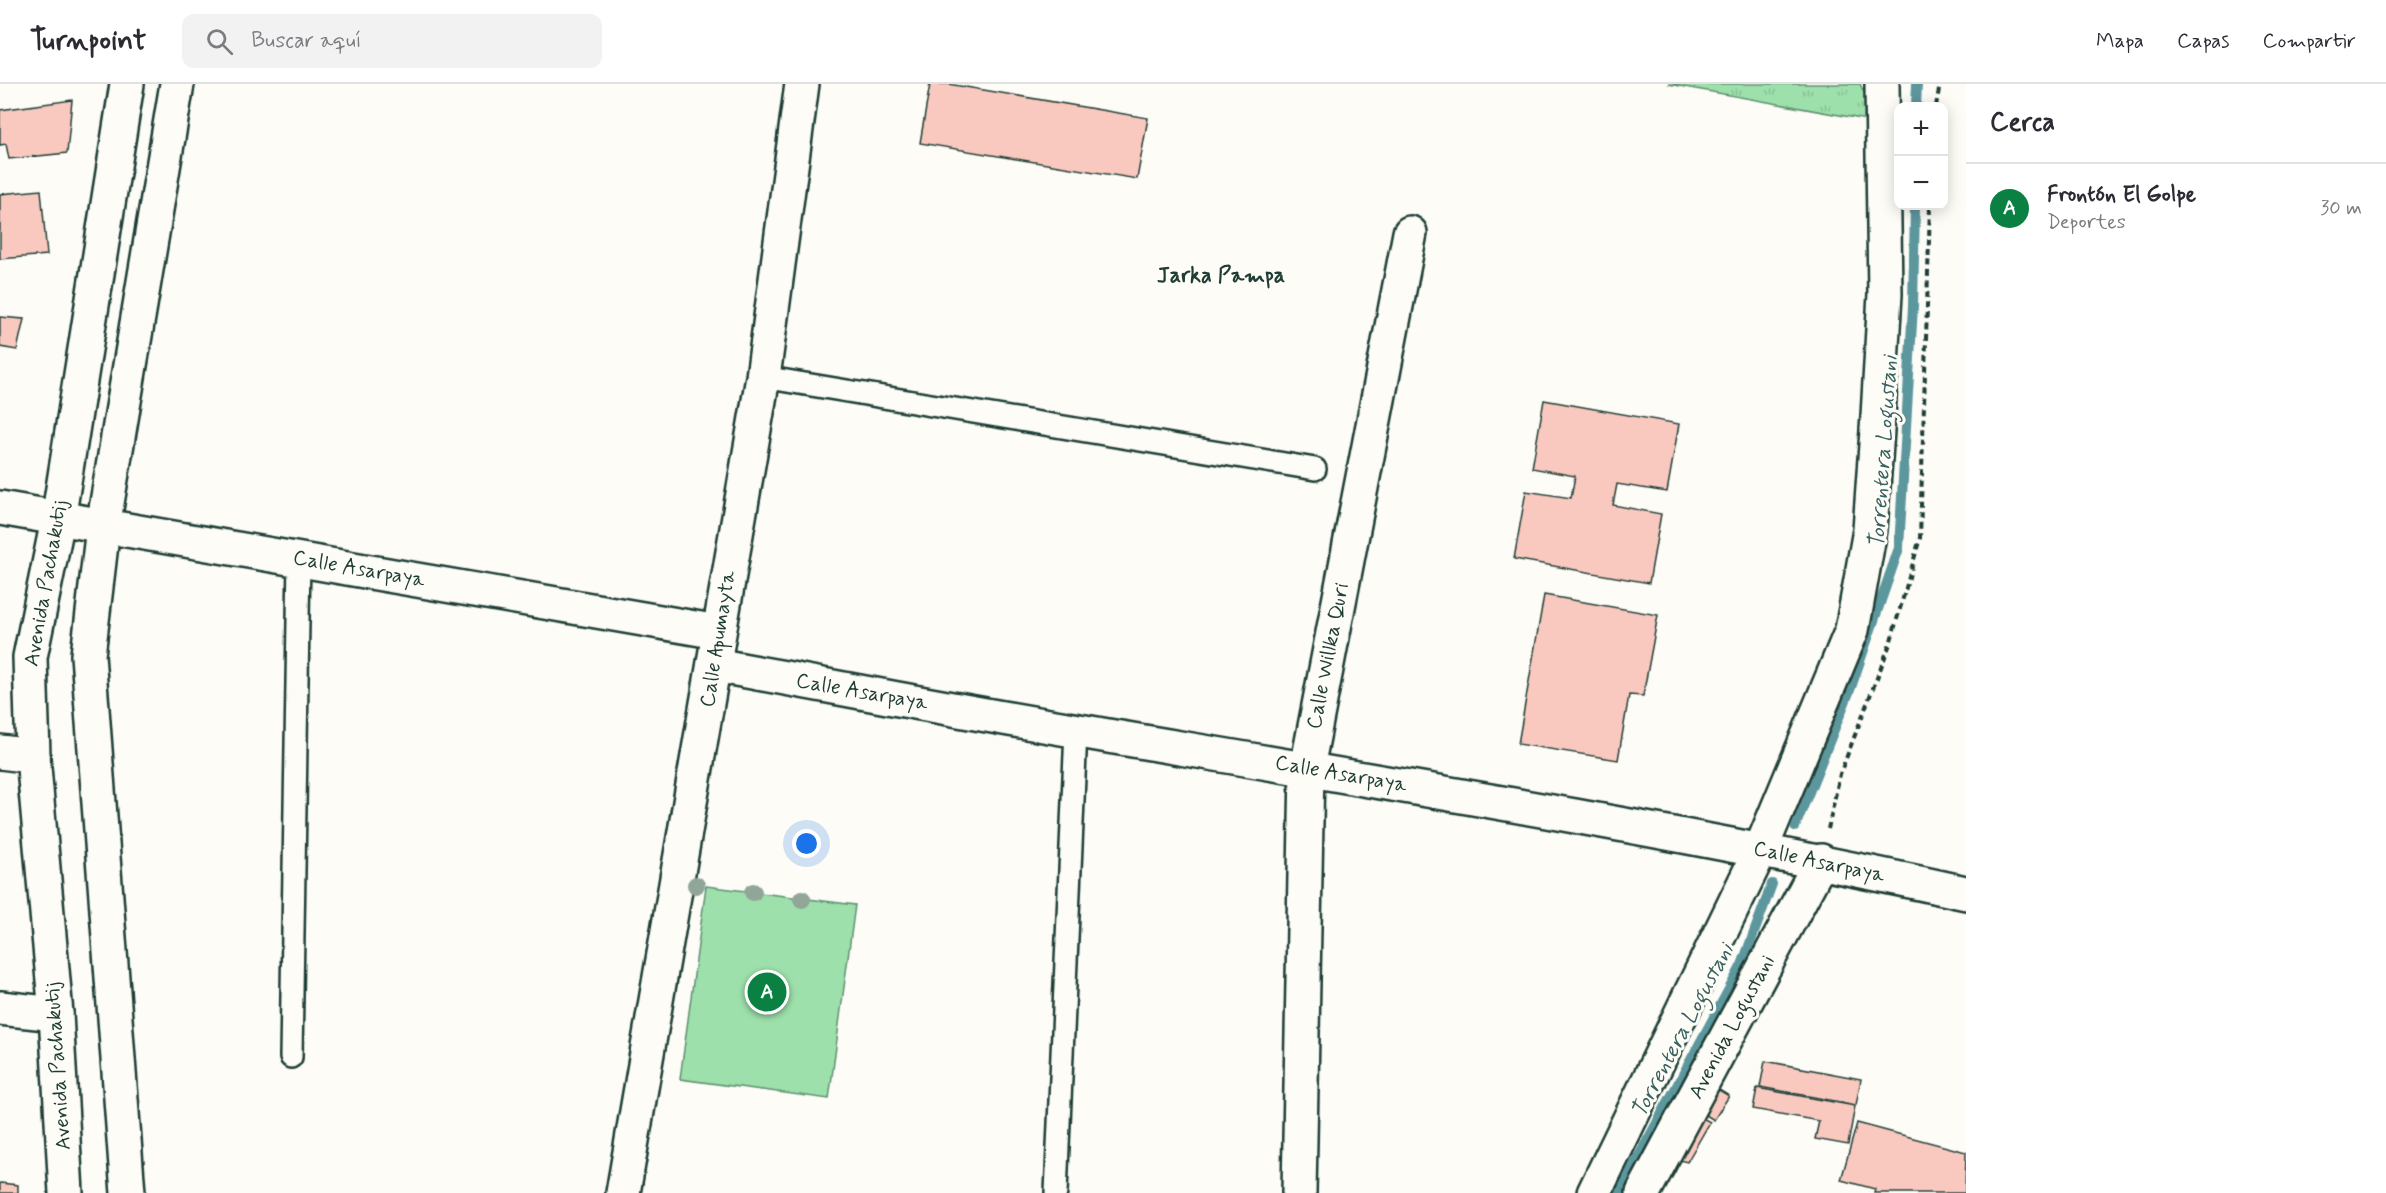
<!DOCTYPE html>
<html lang="es">
<head>
<meta charset="utf-8">
<style>
	:root { --surface:#fff; --page:#f2f2f3; --text:#2b2b33; --muted:#7c7c81; --line:#e1e1e2; --accent:#0b8043 }
	body { margin:0; font-family:Mynerve,sans-serif; background:var(--page); color:var(--text) }
	.controls { position:absolute; right:18px; top:18px; display:grid; overflow:hidden; border-radius:12px; box-shadow:0 3px 15px #0003 }
	.controls button { width:54px; height:54px; display:grid; place-items:center; padding:0; border:0; border-bottom:2px solid var(--line); background:var(--surface); color:var(--text); font:30px sans-serif }
	.you { position:absolute; left:807px; top:760px; width:21px; height:21px; margin:-15px; border:4px solid #fff; border-radius:50%; background:#1a73e8; box-shadow:0 0 0 9px #1a73e833 }
	.badge { display:grid; place-items:center; width:39px; height:39px; border-radius:50%; background:var(--accent); color:#fff; font-size:20px; font-weight:700 }
	.pin { position:absolute; translate:-50% -50%; border:3px solid #fff; box-shadow:0 2px 6px #0006 }
	.list { margin:0; padding:0; list-style:none }
	h2 { display:flex; justify-content:space-between; align-items:center; height:78px; margin:0; padding:0 24px; font-size:26px }
	h2 small { font-size:20px; font-weight:400; color:var(--muted) }
	.list li { display:grid; grid-template-columns:39px 1fr auto; gap:18px; align-items:center; box-sizing:border-box; height:90px; padding:0 24px; border-top:2px solid var(--line) }
	.list b { display:block; font-size:22px; white-space:nowrap }
	.list p { margin:0; font-size:20px; white-space:nowrap; color:var(--muted) }
	.list em { font-size:20px; font-style:normal; color:var(--muted) }
	.icon { flex:none; width:33px; height:33px; fill:none; stroke:currentColor; stroke-width:2; stroke-linecap:round; stroke-linejoin:round }
	.map { position:relative; flex:none; width:1966px; height:1109px; overflow:hidden }
	header { display:flex; align-items:center; gap:36px; box-sizing:border-box; height:84px; padding:0 30px; background:var(--surface); border-bottom:2px solid var(--line) }
	header strong { font-size:28px }
	nav { display:flex; gap:33px; margin-inline-start:auto; font-size:21px }
	.search { width:420px; height:54px; background:var(--page); display:flex; align-items:center; gap:15px; box-sizing:border-box; padding:0 21px; border-radius:12px; color:var(--muted); font-size:22px }
	main { display:flex }
	aside { flex:1; background:var(--surface) }
	.map>svg:first-child { display:block }
	.grass { fill:url(#grass-tufts); stroke:#5e8e70; stroke-width:1.5 }
	.park { fill:#9de0ab; stroke:#5e8e70; stroke-width:1.5 }
	.lines { fill:none; stroke-linecap:round; stroke-linejoin:round }
	.stream { stroke:#5d979e; stroke-width:10 }
	.building { fill:#f9c9c0; stroke:#1f3d34; stroke-width:1.5 }
	.service-casing { stroke:#1f3d34; stroke-width:26 }
	.minor-casing { stroke:#1f3d34; stroke-width:38 }
	.secondary-casing { stroke:#1f3d34; stroke-width:38 }
	.path { stroke:#1f3d34; stroke-width:4; stroke-dasharray:6 4.5; stroke-linecap:butt }
	.service { stroke:#fdfcf7; stroke-width:21 }
	.minor { stroke:#fdfcf7; stroke-width:33 }
	.secondary { stroke:#fdfcf7; stroke-width:33 }
	.tree { fill:#91a599 }
	.labels { text-anchor:middle; dominant-baseline:central; stroke-width:6; stroke-linejoin:round; paint-order:stroke }
	.street-label { font-size:21px; fill:#1f3d34; stroke:#fdfcf7 }
	.neighbourhood-label { font-size:22px; font-weight:bold; fill:#1f3d34; stroke:#fdfcf7 }
	.water-label { font-size:22px; font-style:italic; fill:#396260; stroke:#fdfcf7 }
</style>
</head>
<body>
<header>
<strong>Turnpoint</strong>
<div class="search"><svg class="icon" aria-label="search" viewBox="0 0 24 24"><circle cx="10" cy="10" r="6"/><path d="M15 15l6 6"/></svg>Buscar aquí</div>
<nav><a>Mapa</a><a>Capas</a><a>Compartir</a></nav>
</header>
<main>
<div class="map">
<svg width="1966" height="1109" viewBox="0 0 1966 1109">
	<defs>
		<pattern id="grass-tufts" width="24" height="20" patternUnits="userSpaceOnUse" patternTransform="scale(1.5)"><rect width="24" height="20" fill="#9de0ab"/><path d="M3 7l-1-3M5 7V3M7 7l1-3M15 17l-1-3M17 17v-4M19 17l1-3" fill="none" stroke="#87c194"/></pattern>
	</defs>
	<rect width="100%" height="100%" fill="#fdfcf7"/>
	<filter id="ink" filterUnits="userSpaceOnUse"><feTurbulence type="fractalNoise" baseFrequency=".0167" numOctaves="2"/><feDisplacementMap in="SourceGraphic" scale="12" xChannelSelector="R" yChannelSelector="G"/><feConvolveMatrix kernelMatrix="1 2 1 2 8 2 1 2 1" color-interpolation-filters="sRGB"/></filter>
	<g filter="url(#ink)">
		<polygon class="grass" points="1668,0 1860,0 1866,13 1867,36"/>
		<polygon class="park" points="706,802 855,821 829,1015 680,995"/>
		<g class="lines">
			<g class="stream">
				<polyline points="1916,22 1917,0"/>
				<polyline points="1795,743 1850,606 1899,464 1913,222 1915,122"/>
				<polyline points="1619,1109 1742,881 1772,800"/>
			</g>
		</g>
		<g class="building">
			<polygon points="930,0 948,0 1148,34 1137,95 920,59"/>
			<polygon points="72,16 67,69 9,75 6,60 0,61 0,26"/>
			<polygon points="41,106 47,171 0,175 0,110"/>
			<polygon points="0,233 24,235 17,266 0,263"/>
			<polygon points="1544,316 1679,340 1667,408 1617,400 1613,421 1661,430 1649,499 1514,475 1526,407 1571,414 1575,392 1532,384"/>
			<polygon points="1544,511 1658,531 1643,612 1629,611 1618,676 1518,660"/>
			<polygon points="1765,977 1861,995 1856,1021 1760,1003"/>
			<polygon points="1711,1001 1729,1012 1714,1036 1696,1025"/>
			<polygon points="1757,1004 1855,1022 1848,1061 1815,1055 1819,1037 1753,1025"/>
			<polygon points="1690,1027 1710,1038 1687,1078 1664,1072"/>
			<polygon points="1857,1039 1966,1068 1965,1109 1874,1109 1875,1105 1841,1096"/>
			<polygon points="0,1099 18,1101 18,1109 0,1109"/>
		</g>
		<g class="lines">
			<g class="service-casing">
				<g id="service">
					<polyline points="763,293 1315,385"/>
					<polyline points="291,973 299,474"/>
					<polyline points="1056,1109 1076,647"/>
				</g>
			</g>
			<g class="minor-casing">
				<g id="minor">
					<polyline points="0,424 718,548"/>
					<path d="M714,581C836,603 957,627 1079,647C1375,697 1672,745 1966,809"/>
					<polyline points="0,668 33,672"/>
					<polyline points="0,924 56,930"/>
					<polyline points="623,1109 763,293 802,0"/>
					<polyline points="1299,1109 1307,684 1410,149"/>
					<polyline points="1594,1109 1761,765 1852,546 1870,446 1878,332 1885,210 1882,0"/>
					<polyline points="1643,1109 1821,777"/>
				</g>
			</g>
			<g class="secondary-casing">
				<g id="secondary">
					<polyline points="66,1109 56,930 33,672 30,573 58,436 127,0"/>
					<polyline points="128,1109 88,571 103,443 177,0"/>
				</g>
			</g>
			<g class="path">
				<polyline points="1936,22 1940,0"/>
				<polyline points="1828,745 1840,690 1890,560 1920,454 1930,122"/>
			</g>
			<use href="#service" class="service"/>
			<use href="#minor" class="minor"/>
			<use href="#secondary" class="secondary"/>
		</g>
		<g class="tree">
			<circle cx="696" cy="801" r="9"/>
			<circle cx="753" cy="808" r="9"/>
			<circle cx="802" cy="815" r="9"/>
		</g>
	</g>
	<g class="labels">
		<g class="street-label">
			<text transform="translate(359 485) rotate(10)">Calle Asarpaya</text>
			<text transform="translate(46 499) rotate(-80)">Avenida Pachakutij</text>
			<text transform="translate(718 555) rotate(-81)">Calle Apumayta</text>
			<text transform="translate(1328 572) rotate(-79)">Calle Willka Quri</text>
			<text transform="translate(862 608) rotate(10)">Calle Asarpaya</text>
			<text transform="translate(1341 690) rotate(10)">Calle Asarpaya</text>
			<text transform="translate(1819 778) rotate(12)">Calle Asarpaya</text>
			<text transform="translate(1732 943) rotate(-62)">Avenida Logustani</text>
			<text transform="translate(58 982) rotate(-94)">Avenida Pachakutij</text>
		</g>
		<g class="neighbourhood-label">
			<text x="1221" y="192">Jarka Pampa</text>
		</g>
		<g class="water-label">
			<text transform="translate(1884 368) rotate(-86)">Torrentera Logustani</text>
			<text transform="translate(1683 947) rotate(-62)">Torrentera Logustani</text>
		</g>
	</g>
</svg>
<div class="controls">
<button>+</button>
<button>−</button>
</div>
<div class="you"></div>
<div class="pin badge" style="left:767px;top:908px">A</div>
</div>
<aside>
<h2>Cerca<small></small></h2>
<ul class="list">
<li><span class="badge">A</span><div><b>Frontón El Golpe</b><p>Deportes</p></div><em>30 m</em></li>
</ul>
</aside>
</main>
</body>
</html>
